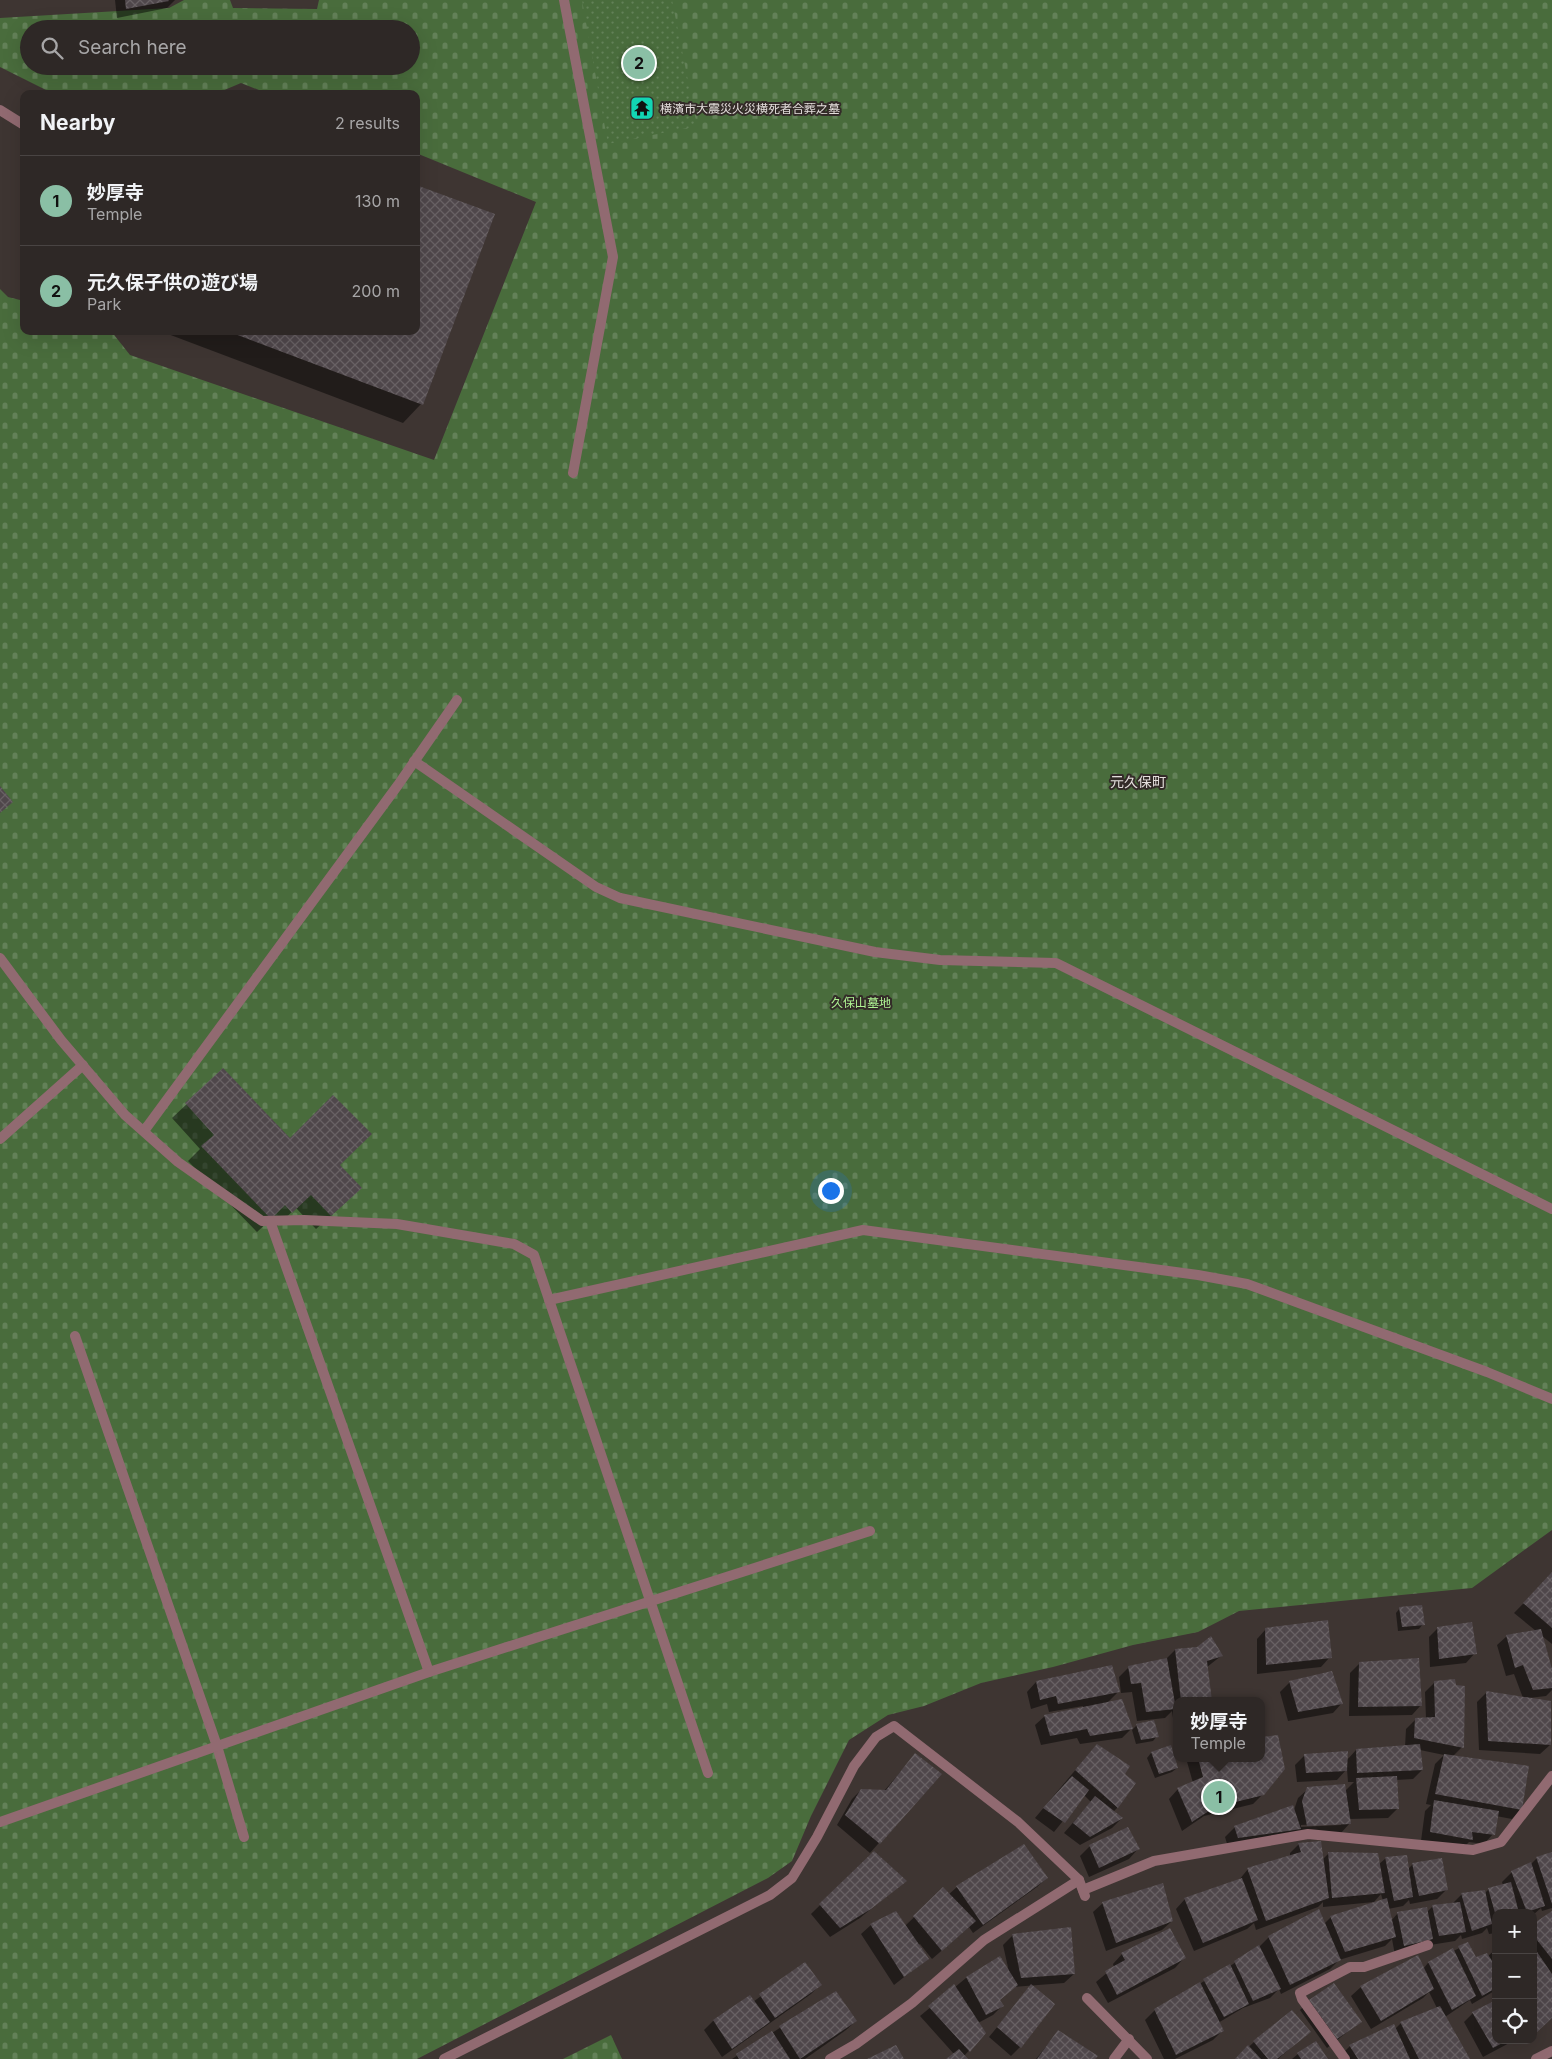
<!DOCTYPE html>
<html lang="en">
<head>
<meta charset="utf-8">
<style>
	:root { --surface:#2e2826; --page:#36302e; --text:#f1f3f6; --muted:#a7a6a7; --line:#494443; --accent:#8abfa5 }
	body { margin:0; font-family:Inter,"Noto Sans JP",sans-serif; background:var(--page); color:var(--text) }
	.controls { position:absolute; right:15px; bottom:15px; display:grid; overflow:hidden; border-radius:10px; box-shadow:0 5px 20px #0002 }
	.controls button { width:45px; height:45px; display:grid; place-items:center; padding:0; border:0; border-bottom:1px solid var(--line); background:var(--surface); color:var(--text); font:25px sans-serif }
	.you { position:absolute; left:830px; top:1190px; width:18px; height:18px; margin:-12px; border:4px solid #fff; border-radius:50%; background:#1a73e8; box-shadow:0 0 0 8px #1a73e833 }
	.badge { display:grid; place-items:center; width:32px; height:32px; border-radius:50%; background:var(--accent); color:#111; font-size:16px; font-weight:700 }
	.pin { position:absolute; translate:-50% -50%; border:2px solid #fff; box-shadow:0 1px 5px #0006 }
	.popup { position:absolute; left:1173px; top:1697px; width:92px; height:65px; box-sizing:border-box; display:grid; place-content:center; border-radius:10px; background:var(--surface); filter:drop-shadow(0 1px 4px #0005); font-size:16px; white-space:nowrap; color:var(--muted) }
	.popup b { font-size:19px; color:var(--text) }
	.popup::after { content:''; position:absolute; left:50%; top:100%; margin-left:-10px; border:10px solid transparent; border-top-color:var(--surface) }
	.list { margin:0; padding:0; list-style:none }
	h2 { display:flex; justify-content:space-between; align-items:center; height:65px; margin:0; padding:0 20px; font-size:21px }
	h2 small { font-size:16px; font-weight:400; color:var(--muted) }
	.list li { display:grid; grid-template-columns:32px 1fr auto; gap:15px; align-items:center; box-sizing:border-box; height:90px; padding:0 20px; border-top:1px solid var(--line) }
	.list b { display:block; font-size:19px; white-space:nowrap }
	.list p { margin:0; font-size:16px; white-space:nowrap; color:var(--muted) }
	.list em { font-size:16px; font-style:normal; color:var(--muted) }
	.icon { flex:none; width:28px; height:28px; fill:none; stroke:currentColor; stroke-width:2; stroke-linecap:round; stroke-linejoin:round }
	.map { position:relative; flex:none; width:1552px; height:2059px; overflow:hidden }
	.search { position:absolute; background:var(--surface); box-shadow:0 5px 20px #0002; left:20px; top:20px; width:400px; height:55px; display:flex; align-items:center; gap:12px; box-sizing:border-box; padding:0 18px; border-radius:28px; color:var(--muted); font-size:19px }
	.panel { position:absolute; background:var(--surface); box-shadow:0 5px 20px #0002; left:20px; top:90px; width:400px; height:245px; border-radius:10px }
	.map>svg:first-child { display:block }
	.cemetery { fill:url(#cemetery-stones); fill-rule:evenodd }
	.park { fill:url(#park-dots) }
	.shadow { fill:#0007; fill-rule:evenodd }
	.building { fill:url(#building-cross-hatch) }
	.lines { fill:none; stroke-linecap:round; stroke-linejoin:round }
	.service { stroke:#916a71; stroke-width:10 }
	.minor { stroke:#916a71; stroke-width:10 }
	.labels { text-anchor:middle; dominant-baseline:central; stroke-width:4; stroke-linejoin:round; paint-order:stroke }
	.poi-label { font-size:12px; fill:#e4dedc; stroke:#332b28; text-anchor:start }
	.park-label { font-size:12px; fill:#aef393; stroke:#332b28 }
	.neighbourhood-label { font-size:14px; fill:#e4dedc; stroke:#332b28 }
</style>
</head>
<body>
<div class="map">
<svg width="1552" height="2059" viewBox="0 0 1552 2059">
	<defs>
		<pattern id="cemetery-stones" width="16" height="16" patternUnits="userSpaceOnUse" patternTransform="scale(1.25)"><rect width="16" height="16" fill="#496c3c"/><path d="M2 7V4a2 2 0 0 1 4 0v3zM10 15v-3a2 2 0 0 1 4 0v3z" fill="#638158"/></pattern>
		<pattern id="park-dots" width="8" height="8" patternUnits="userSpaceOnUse" patternTransform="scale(1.25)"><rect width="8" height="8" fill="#496c3c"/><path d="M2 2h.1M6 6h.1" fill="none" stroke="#638158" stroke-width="1.8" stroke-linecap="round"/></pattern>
		<pattern id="building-cross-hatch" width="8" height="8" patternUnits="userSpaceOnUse" patternTransform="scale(1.25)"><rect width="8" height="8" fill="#4f474b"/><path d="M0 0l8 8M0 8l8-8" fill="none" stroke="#686164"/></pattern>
	</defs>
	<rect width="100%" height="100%" fill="#3e3532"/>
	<g class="cemetery">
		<path d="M184,0H230L233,8L317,9L319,0H1552V1530L1472,1588L1239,1611L1198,1632L1133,1645L1053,1667L981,1683L924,1706L888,1715L849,1740L811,1816L792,1861L768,1878L417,2059H0V289L8,297L24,301V331H111L130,355L434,460L536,202L416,153V94H269L241,83L215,94H54L0,67V18L169,8ZM29,29H411V66H29Z"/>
		<polygon points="611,2035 622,2059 563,2059"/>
	</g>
	<polygon class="park" points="582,0 672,0 697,126 608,144"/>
	<g class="shadow">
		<polygon points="115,0 175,0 167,8 117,18"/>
		<polygon points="160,331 416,331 421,404 403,423"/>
		<polygon points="223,1070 290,1140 339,1165 346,1202 316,1229 296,1208 277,1226 271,1219 257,1232 188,1161 200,1149 172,1118"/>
		<polygon points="1552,1574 1552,1644 1542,1636 1552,1674 1552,1690 1546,1696 1529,1698 1550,1745 1540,1754 1479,1750 1477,1702 1486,1693 1523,1698 1514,1674 1506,1676 1497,1645 1507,1636 1536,1631 1514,1613"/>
		<polygon points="1400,1608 1423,1624 1419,1629 1398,1631 1396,1613"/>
		<polygon points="1438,1628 1475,1653 1466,1663 1430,1667 1429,1637"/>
		<polygon points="1266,1629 1330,1657 1321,1667 1257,1674 1257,1639"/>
		<polygon points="1175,1650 1221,1656 1207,1667 1211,1701 1176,1701 1175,1732 1172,1711 1165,1718 1137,1721 1132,1692 1121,1693 1119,1677 1129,1667 1166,1659"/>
		<polygon points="1359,1664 1421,1705 1412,1715 1349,1716 1350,1673"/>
		<polygon points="1111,1666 1119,1691 1107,1703 1131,1729 1122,1738 1080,1744 1077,1738 1041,1745 1035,1725 1045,1716 1083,1708 1083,1706 1049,1712 1047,1704 1031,1709 1027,1692 1036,1682"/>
		<polygon points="1290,1682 1342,1703 1333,1713 1288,1721 1280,1692"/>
		<path d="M1435,1682L1462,1747L1453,1756L1521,1809L1512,1819L1496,1816L1493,1834L1484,1844L1469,1842L1462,1849L1421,1841L1425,1811L1431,1805L1426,1804L1435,1764L1444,1755L1420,1750L1422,1770L1413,1779L1396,1780L1398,1808L1388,1818L1349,1819L1350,1823L1341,1833L1228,1847L1225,1837L1235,1827L1294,1810L1298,1798L1308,1789L1345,1791L1354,1782H1348L1347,1769L1337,1780L1297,1782L1295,1765L1305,1755L1347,1760L1356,1750L1405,1747L1406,1729L1415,1720L1426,1719L1425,1692ZM1341,1823V1825L1301,1827V1825Z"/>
		<polygon points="1137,1725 1157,1736 1153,1741 1136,1744 1132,1730"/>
		<polygon points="1277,1736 1263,1794 1253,1804 1204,1816 1182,1831 1169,1799 1178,1789 1193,1783 1186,1758 1262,1758 1262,1738"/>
		<polygon points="1170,1746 1177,1768 1172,1772 1155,1778 1147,1758 1151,1753"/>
		<polygon points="915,1755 940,1774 870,1853 837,1825 852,1799 861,1790 884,1791"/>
		<polygon points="1088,1755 1123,1775 1118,1807 1113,1812 1121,1819 1112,1828 1080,1845 1064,1833 1091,1802 1084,1795 1054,1832 1035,1818"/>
		<polygon points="1127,1829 1138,1849 1129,1859 1089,1877 1080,1856 1089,1847"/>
		<polygon points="1299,1844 1322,1860 1329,1853 1378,1865 1386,1858 1408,1869 1413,1864 1446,1890 1437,1899 1410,1904 1409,1900 1403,1906 1388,1909 1391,1921 1398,1913 1426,1913 1433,1906 1452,1904 1462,1894 1485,1893 1489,1889 1503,1885 1502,1882 1512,1872 1531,1864 1537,1858 1552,1853 1552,1908 1542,1911 1541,1908 1533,1915 1533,1913 1496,1913 1496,1933 1489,1934 1487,1928 1482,1933 1462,1939 1461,1935 1455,1941 1430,1945 1395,1955 1392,1939 1385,1946 1339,1960 1330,1969 1281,1994 1279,1989 1270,1998 1243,2008 1218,2023 1222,2031 1213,2040 1175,2059 1164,2059 1145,2020 1155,2010 1230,1966 1259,1947 1269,1937 1318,1911 1324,1924 1331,1917 1383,1901 1381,1894 1374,1902 1323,1907 1323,1902 1318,1907 1256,1930 1254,1923 1247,1929 1194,1951 1176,1909 1185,1899 1239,1880 1248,1869 1290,1856 1290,1853"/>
		<polygon points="874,1852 905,1881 860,1918 830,1937 811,1914"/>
		<polygon points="1047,1878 1037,1887 973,1933 969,1927 932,1959 920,1944 918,1945 927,1959 894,1985 861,1934 871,1925 905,1926 943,1889 948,1895 957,1887"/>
		<polygon points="1103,1903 1172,1921 1162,1930 1106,1951 1093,1912"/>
		<polygon points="1552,1913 1552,2018 1533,2035 1533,1926"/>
		<polygon points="1013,1935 1074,1974 1064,1983 1014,1987 999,2000 1002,2006 993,2015 978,2023 985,2033 964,2056 966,2059 948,2059 954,2054 920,2016 966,1978 1009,1972 1003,1945"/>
		<polygon points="1468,1944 1475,1958 1488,1956 1496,1949 1496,1990 1472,2004 1470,2000 1445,2017 1468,2059 1342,2059 1340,2056 1350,2046 1393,2026 1395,2029 1401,2023 1437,2008 1429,1992 1423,1998 1371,2029 1351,1996 1361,1987 1423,1969 1428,1963"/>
		<polygon points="1122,1954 1184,1958 1175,1968 1108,2003 1096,1982 1114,1967 1113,1964"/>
		<polygon points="804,1964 820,1985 811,1994 722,2057 704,2030 713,2021 749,1997 753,2002"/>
		<polygon points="1334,1985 1360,2022 1327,2048 1300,2010 1310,2001"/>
		<polygon points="1031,1986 1020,2047 1011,2056 989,2037"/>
		<polygon points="835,1992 856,2021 846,2030 805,2059 732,2059"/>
		<polygon points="1473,2013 1496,2040 1515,2040 1483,2057 1464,2022"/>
		<polygon points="1058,2032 1094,2059 1036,2059"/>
		<polygon points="1309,2032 1278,2059 1236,2059 1254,2042"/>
		<polygon points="1298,2054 1327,2059 1292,2059"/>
	</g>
	<g class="building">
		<polygon points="125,0 168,0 169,1 126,9"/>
		<polygon points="416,185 495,214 423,405 227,331 416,331"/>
		<polygon points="0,786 13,802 0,813"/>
		<polygon points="223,1068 290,1138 333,1095 372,1134 340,1165 362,1188 331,1216 311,1195 292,1213 285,1205 271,1219 201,1146 214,1135 185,1103"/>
		<polygon points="1552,1572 1552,1628 1523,1603"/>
		<polygon points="1422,1605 1425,1625 1402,1627 1399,1607"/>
		<polygon points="1328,1620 1332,1658 1266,1665 1265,1628"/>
		<polygon points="1472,1622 1477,1654 1439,1659 1437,1627"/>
		<polygon points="1541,1629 1552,1669 1552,1688 1533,1690 1523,1665 1515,1668 1506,1635"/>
		<polygon points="1211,1636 1223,1656 1207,1661 1212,1701 1181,1701 1175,1649 1197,1647"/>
		<polygon points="1167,1658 1176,1709 1146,1712 1141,1683 1131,1684 1128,1666"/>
		<polygon points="1419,1658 1422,1706 1358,1707 1359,1662"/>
		<polygon points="1112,1665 1120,1692 1058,1704 1056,1696 1040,1700 1036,1681"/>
		<polygon points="1332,1671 1343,1704 1298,1712 1289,1681"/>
		<polygon points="1455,1679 1456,1685 1465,1686 1464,1748 1414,1738 1415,1718 1435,1717 1434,1681"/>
		<polygon points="1486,1691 1551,1701 1551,1745 1488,1741"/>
		<polygon points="1122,1699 1133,1729 1090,1736 1087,1729 1050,1736 1044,1715"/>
		<polygon points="1154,1720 1159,1737 1141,1740 1136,1724"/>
		<polygon points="1278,1735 1285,1769 1264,1795 1215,1807 1192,1822 1177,1788 1203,1777 1198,1758 1262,1758 1262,1737"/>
		<polygon points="1097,1744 1130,1766 1125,1774 1136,1783 1118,1808 1075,1770"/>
		<polygon points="1420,1744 1423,1770 1357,1773 1356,1749"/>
		<polygon points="1171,1745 1178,1768 1159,1774 1151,1752"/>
		<polygon points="1348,1751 1347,1771 1306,1773 1304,1754"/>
		<polygon points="915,1753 942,1774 880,1844 845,1815 861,1789 886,1790"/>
		<polygon points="1444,1754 1529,1766 1522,1810 1435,1794"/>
		<polygon points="1072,1776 1089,1790 1065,1823 1043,1808"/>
		<polygon points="1397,1776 1399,1809 1359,1810 1356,1778"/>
		<polygon points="1345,1784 1351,1824 1307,1826 1302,1801 1307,1787"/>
		<polygon points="1095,1796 1123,1818 1090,1837 1073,1823"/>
		<polygon points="1434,1800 1499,1811 1495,1835 1472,1832 1473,1840 1430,1832"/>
		<polygon points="1293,1805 1301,1829 1238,1838 1234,1826"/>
		<polygon points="1128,1827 1140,1849 1099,1868 1089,1845"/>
		<polygon points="1321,1841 1329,1898 1266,1921 1247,1868 1301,1852 1298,1843"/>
		<polygon points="1024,1844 1048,1878 983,1925 956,1886"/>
		<polygon points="874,1851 907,1881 871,1909 840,1928 819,1904"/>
		<polygon points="1328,1852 1378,1853 1385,1893 1332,1898"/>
		<polygon points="1552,1852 1552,1904 1536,1857"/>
		<polygon points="1407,1855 1413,1897 1394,1901 1385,1857"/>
		<polygon points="1442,1858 1448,1890 1419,1896 1412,1863"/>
		<polygon points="1531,1862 1545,1906 1527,1912 1511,1871"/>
		<polygon points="1242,1878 1258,1920 1203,1943 1184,1898"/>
		<polygon points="1511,1882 1519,1913 1495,1913 1488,1888"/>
		<polygon points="1163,1883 1173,1921 1116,1943 1102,1902"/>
		<polygon points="943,1887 976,1921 942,1951 913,1916"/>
		<polygon points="1485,1890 1492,1924 1472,1931 1461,1893"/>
		<polygon points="1387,1898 1396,1937 1345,1952 1330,1916"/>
		<polygon points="1460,1902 1466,1932 1439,1936 1432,1905"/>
		<polygon points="1427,1907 1433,1939 1404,1946 1397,1912"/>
		<polygon points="1319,1909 1341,1960 1290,1985 1268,1936"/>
		<polygon points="896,1911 929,1959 904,1977 870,1924"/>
		<polygon points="1552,1911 1552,1959 1533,1935 1533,1924"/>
		<polygon points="1071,1927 1075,1974 1021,1978 1012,1934"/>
		<polygon points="1170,1928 1186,1958 1117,1995 1105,1971 1125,1960 1121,1953"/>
		<polygon points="1468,1942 1476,1957 1487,1953 1496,1967 1496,1988 1482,1996 1458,1946"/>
		<polygon points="1259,1945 1281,1989 1253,2001 1234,1961"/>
		<polygon points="1533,1946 1552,1974 1552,2018 1536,2033 1533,2029"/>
		<polygon points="1453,1948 1476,1996 1452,2010 1428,1962"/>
		<polygon points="1418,1955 1434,1989 1381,2021 1360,1986"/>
		<polygon points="1000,1956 1018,1985 1000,2000 1004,2006 986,2015 966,1977"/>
		<polygon points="805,1962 822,1985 775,2018 759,1994"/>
		<polygon points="1230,1964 1249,2004 1224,2017 1203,1979"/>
		<polygon points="1200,1982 1224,2031 1176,2055 1154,2009"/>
		<polygon points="1334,1983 1362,2022 1337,2039 1309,2000"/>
		<polygon points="954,1984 986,2033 970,2052 928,2006"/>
		<polygon points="1031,1984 1055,2004 1021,2048 997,2027"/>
		<polygon points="836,1991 857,2021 800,2059 779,2026"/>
		<polygon points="750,1995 770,2022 732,2049 713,2020"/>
		<polygon points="1496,2000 1496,2040 1508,2040 1493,2048 1472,2012"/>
		<polygon points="1440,2006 1470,2059 1419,2059 1400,2022"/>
		<polygon points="1292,2010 1311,2032 1277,2059 1268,2059 1253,2041"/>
		<polygon points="1394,2024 1410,2059 1358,2059 1349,2045"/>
		<polygon points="1058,2030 1098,2056 1095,2059 1037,2059"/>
		<polygon points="772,2031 790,2059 739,2059 736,2054"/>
		<polygon points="1316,2041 1328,2059 1301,2059 1297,2053"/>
		<polygon points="896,2045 904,2059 867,2059"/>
		<polygon points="1248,2045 1261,2059 1235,2059"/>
		<polygon points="959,2049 968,2059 946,2059"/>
	</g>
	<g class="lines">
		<g class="service">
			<polyline points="564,0 613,257 573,473"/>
			<polyline points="0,110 24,125"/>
			<polyline points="414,761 596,887 620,898 875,952 940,960 1056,963 1552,1209"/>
			<polyline points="0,958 61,1040 125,1115 178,1162 262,1221 304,1220 397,1224 514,1244 534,1255 708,1773"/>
			<polyline points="144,1131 398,785 457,700"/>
			<polyline points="0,1139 83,1065"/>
			<polyline points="270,1221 429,1672"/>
			<polyline points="549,1300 863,1230 1198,1275 1247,1284 1487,1372 1552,1399"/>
			<polyline points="75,1336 217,1746 244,1837"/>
			<polyline points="0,1822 429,1672 870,1531"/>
			<polyline points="1083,1890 1154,1861 1308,1834 1473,1850 1501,1842 1552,1776"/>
			<polyline points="1345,2059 1302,1999 1300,1993 1350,1967 1364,1967 1428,1945"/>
		</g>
		<g class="minor">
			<polyline points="1087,1998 1147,2059"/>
			<polyline points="444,2059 770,1895 792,1878 817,1837 854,1766 876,1737 894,1726 1018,1822 1079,1880 1085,1896"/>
			<polyline points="830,2059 856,2044 912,2003 984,1940 1079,1880"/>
			<polyline points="1114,2059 1129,2039"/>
			<polyline points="1536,2059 1552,2051"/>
		</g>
	</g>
	<defs>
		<g id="temple-square" transform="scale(1.25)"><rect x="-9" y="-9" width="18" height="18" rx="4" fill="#12d5b4" stroke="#332b28"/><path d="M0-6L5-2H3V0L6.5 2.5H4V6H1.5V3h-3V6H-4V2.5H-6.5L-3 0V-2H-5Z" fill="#111"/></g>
	</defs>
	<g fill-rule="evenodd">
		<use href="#temple-square" x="642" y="108"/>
	</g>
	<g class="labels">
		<g class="poi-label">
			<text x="660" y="108">横濱市大震災火災横死者合葬之墓</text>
		</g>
		<g class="park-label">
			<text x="861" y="1002">久保山墓地</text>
		</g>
		<g class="neighbourhood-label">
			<text x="1138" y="781">元久保町</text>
		</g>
	</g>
</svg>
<div class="controls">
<button>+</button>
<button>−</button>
<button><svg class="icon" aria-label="locate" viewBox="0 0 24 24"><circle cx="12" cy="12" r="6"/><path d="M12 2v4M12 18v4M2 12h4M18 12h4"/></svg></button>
</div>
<div class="you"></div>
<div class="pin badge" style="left:1219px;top:1797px">1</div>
<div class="popup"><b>妙厚寺</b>Temple</div>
<div class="pin badge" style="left:639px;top:63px">2</div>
<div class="search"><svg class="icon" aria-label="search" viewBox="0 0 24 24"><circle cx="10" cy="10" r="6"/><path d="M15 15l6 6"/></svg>Search here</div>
<section class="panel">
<h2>Nearby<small>2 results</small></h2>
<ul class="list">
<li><span class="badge">1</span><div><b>妙厚寺</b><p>Temple</p></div><em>130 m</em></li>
<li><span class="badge">2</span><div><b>元久保子供の遊び場</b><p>Park</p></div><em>200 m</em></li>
</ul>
</section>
</div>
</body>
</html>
